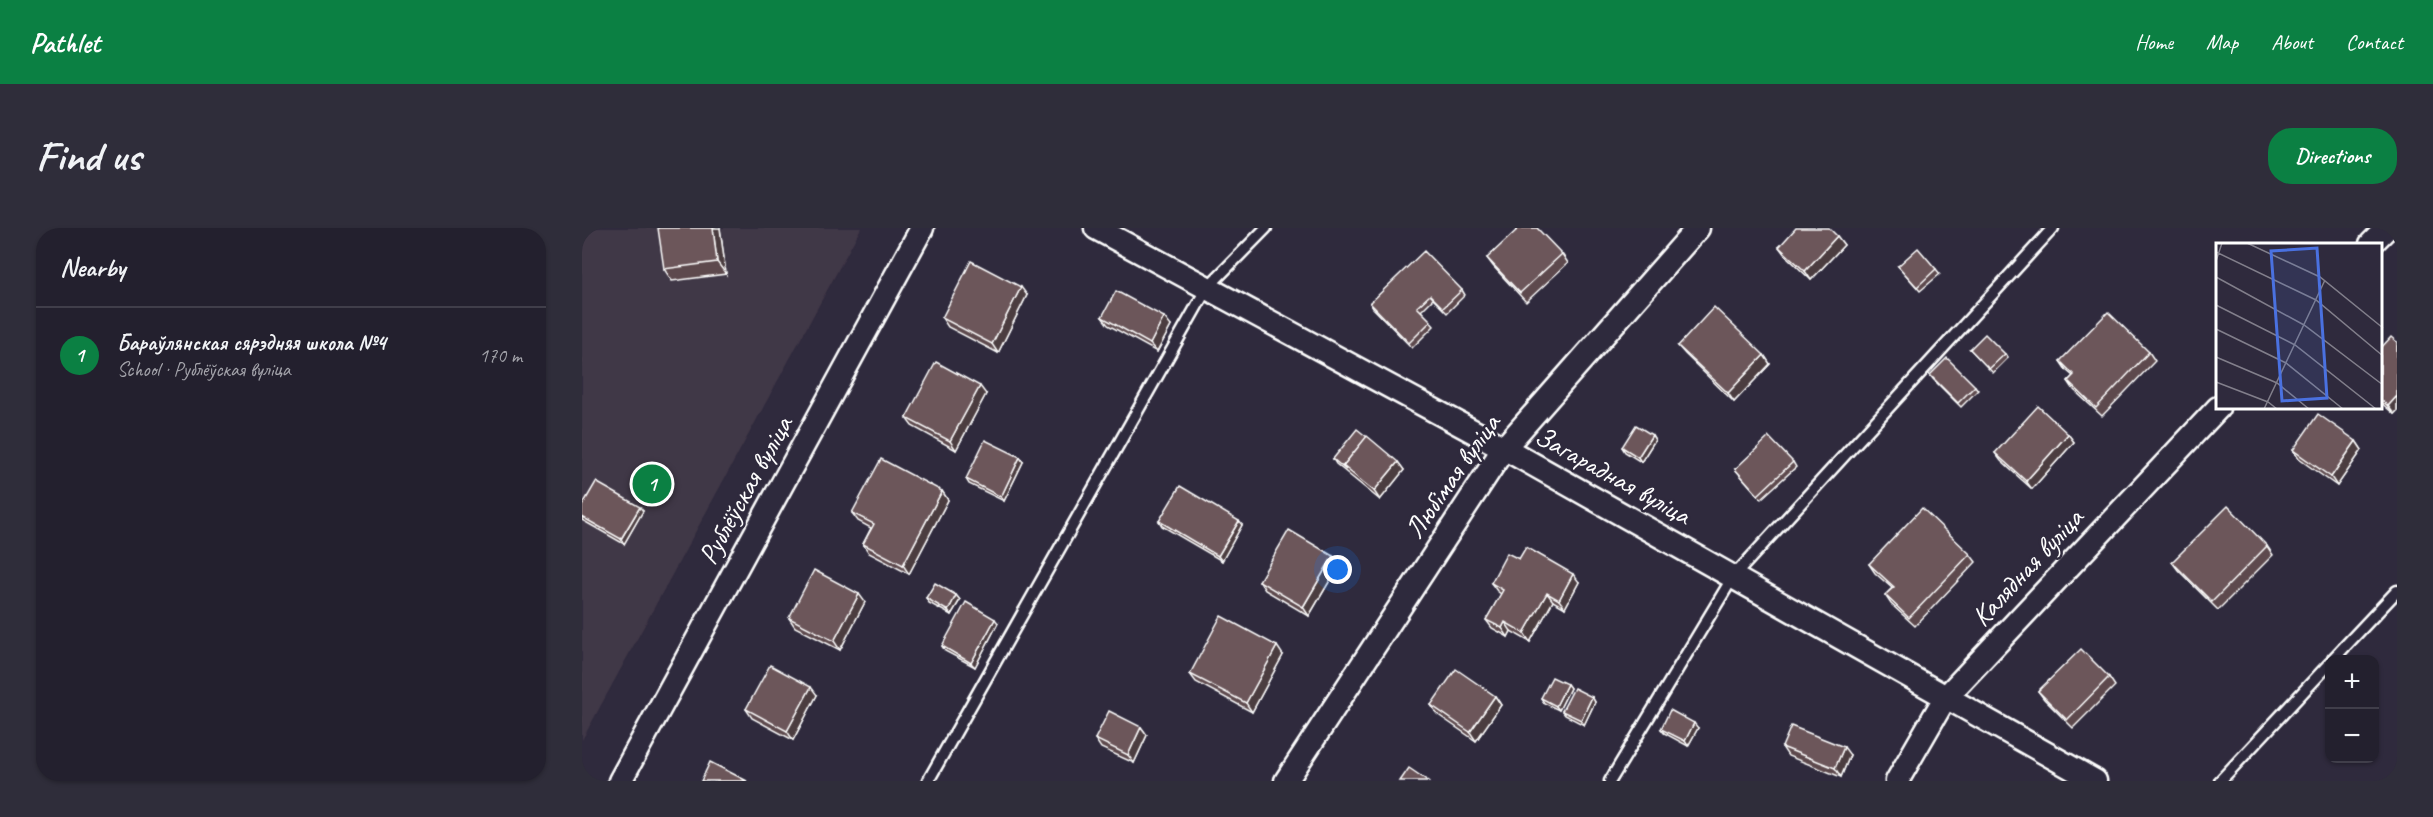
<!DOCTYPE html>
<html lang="en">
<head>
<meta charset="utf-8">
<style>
	:root { --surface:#23202e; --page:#2f2d3a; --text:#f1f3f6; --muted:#a3a3aa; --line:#403e4a; --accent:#0b8043 }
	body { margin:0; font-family:Caveat,sans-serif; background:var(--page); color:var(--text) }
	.controls { position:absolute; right:18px; bottom:18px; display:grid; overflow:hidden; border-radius:12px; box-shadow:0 2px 4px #0004 }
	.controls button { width:54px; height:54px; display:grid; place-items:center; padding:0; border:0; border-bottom:2px solid var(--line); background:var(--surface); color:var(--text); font:30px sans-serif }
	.you { position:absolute; left:756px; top:342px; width:21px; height:21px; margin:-15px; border:4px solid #fff; border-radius:50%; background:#1a73e8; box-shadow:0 0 0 9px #1a73e833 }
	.badge { display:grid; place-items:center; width:39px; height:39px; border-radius:50%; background:var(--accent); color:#fff; font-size:20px; font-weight:700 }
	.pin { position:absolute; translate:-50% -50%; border:3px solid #fff; box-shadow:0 2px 6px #0006 }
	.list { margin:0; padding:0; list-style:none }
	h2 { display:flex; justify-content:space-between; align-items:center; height:78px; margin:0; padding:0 24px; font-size:26px }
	h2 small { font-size:20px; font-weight:400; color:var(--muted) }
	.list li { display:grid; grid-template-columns:39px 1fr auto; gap:18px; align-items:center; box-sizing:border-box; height:96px; padding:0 24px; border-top:2px solid var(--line) }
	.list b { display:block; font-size:22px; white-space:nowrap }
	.list p { margin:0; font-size:20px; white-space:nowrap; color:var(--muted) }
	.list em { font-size:20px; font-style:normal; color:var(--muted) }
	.map { position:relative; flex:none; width:1815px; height:553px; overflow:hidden; border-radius:24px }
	header { display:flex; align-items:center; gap:36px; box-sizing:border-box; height:84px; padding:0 30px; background:var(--accent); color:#fff }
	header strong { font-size:28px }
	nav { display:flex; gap:33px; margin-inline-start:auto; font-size:21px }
	.intro { display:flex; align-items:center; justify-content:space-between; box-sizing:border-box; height:144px; padding:0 36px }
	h1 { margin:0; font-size:42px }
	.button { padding:15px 27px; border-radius:24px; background:var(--accent); color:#fff; font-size:21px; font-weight:700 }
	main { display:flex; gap:36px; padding:0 36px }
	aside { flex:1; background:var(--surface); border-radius:24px; box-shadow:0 2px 4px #0004 }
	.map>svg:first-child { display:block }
	.built { fill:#413746 }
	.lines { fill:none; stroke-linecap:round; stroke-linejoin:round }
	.service-casing { stroke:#fff; stroke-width:15 }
	.minor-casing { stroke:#fff; stroke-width:27 }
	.service { stroke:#2f2a3d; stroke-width:10 }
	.minor { stroke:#2f2a3d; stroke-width:22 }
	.wall { fill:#5d4a4d; stroke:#fff; stroke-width:1.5 }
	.shaded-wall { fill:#4c3c3f; stroke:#fff; stroke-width:1.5 }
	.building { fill:#6c565a; stroke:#fff; stroke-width:1.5 }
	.labels { text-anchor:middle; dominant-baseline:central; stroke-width:5; stroke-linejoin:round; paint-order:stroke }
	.street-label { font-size:28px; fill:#fff; stroke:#2f2a3d }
	.inset-road { fill:none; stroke:#827f8b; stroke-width:1.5 }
	.view { fill:#4a71e0; fill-opacity:0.15; stroke:#4a71e0; stroke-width:3 }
	.inset-edge { fill:none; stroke:#fff; stroke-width:3 }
</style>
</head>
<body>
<header>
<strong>Pathlet</strong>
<nav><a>Home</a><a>Map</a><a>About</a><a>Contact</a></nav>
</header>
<div class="intro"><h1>Find us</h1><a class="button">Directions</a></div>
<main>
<aside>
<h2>Nearby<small></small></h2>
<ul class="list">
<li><span class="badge">1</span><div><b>Бараўлянская сярэдняя школа №4</b><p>School · Рублёўская вуліца</p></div><em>170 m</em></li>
</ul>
</aside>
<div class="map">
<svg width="1815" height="553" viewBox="0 0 1815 553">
	<rect width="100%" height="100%" fill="#2f2a3d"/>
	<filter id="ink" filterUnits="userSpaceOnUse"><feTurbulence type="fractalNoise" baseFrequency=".0167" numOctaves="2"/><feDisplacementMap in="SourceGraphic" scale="12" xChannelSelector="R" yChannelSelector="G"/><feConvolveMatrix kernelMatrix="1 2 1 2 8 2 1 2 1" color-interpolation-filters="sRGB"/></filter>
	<g filter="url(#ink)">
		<polygon class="built" points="0,0 279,0 0,512"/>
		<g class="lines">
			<g class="service-casing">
				<g id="service">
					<polyline points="1751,431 1815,363"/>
					<polyline points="346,553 625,60 684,0"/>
					<polyline points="1028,553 1151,349 1471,0"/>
					<polyline points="1638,553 1748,435"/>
				</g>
			</g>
			<g class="minor-casing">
				<g id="minor">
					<polyline points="514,0 922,220 1513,553"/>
					<polyline points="1789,16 1805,0"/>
					<polyline points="38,553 340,0"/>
					<polyline points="704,553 922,220 1116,0"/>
					<polyline points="1315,553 1363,470 1636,180"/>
				</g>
			</g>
			<use href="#service" class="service"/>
			<use href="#minor" class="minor"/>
		</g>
		<g class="wall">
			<polygon points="138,0 144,46 90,53 82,41"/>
			<polygon points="1255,8 1262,17 1229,52 1203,27 1197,19"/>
			<polygon points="980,26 986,35 944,74 911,38 905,30"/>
			<polygon points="1316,38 1354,41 1358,46 1338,63"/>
			<polygon points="880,62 883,67 865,85 851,71 839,83 852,98 830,120 791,80 788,75"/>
			<polygon points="445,67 416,125 366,99 360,90"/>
			<polygon points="520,89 589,98 575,124 526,97"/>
			<polygon points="1815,114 1815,183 1812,186 1798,174 1798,121"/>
			<polygon points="1096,118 1182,127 1188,136 1152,174 1103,126"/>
			<polygon points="1388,121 1423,126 1426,130 1411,145"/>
			<polygon points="1567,124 1573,133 1520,188 1492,162 1486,153 1491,148 1484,142 1478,133"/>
			<polygon points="1348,147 1393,158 1396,162 1379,179 1351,151"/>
			<polygon points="404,166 374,222 330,198 324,190"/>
			<polygon points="1486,206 1492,214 1450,261 1419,233 1413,225"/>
			<polygon points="1070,207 1073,212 1059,234 1043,224 1040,219"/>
			<polygon points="1774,213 1780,222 1755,258 1717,231 1711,222"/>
			<polygon points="751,231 816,234 822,242 798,272 754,236"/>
			<polygon points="441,234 422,273 387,256 384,251"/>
			<polygon points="1211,234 1214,239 1179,271 1153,241"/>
			<polygon points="360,263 366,272 327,346 287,325 281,316 289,300 276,293 270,285"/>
			<polygon points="0,278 61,283 42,316 0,292"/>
			<polygon points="577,293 660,297 640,333 580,298"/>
			<polygon points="1685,318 1691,327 1636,382 1596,342 1590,334"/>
			<polygon points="1388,326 1394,334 1333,398 1309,376 1303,367 1310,360 1293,345 1287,336"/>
			<polygon points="757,337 727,388 683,362 677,353"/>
			<polygon points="997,354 983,380 971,373 948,414 929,403 926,409 910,400 904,392 919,366 915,363 909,355"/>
			<polygon points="374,367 378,372 369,387 347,375 344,370"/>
			<polygon points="283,374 258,422 213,399 207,390"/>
			<polygon points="416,395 393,439 363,423 360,418"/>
			<polygon points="701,427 670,484 614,454 608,446"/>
			<polygon points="1527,449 1533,458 1491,500 1462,471 1456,463"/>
			<polygon points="985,456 988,460 977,482 962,475 959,470"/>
			<polygon points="235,467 211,512 170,490 164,481"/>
			<polygon points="913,468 919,477 894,513 855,486 849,477"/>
			<polygon points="1010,469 1013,474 1002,497 983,487 980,483"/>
			<polygon points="559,499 565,507 552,535 519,520 513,511"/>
			<polygon points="1116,500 1106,518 1082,505 1079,501"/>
			<polygon points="1200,519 1268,527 1259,549 1206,528"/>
		</g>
		<g class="shaded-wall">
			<polygon points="131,0 138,0 144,46 135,34"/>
			<polygon points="1255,8 1262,17 1229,52 1223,43"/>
			<polygon points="439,59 445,67 416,125 410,116"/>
			<polygon points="582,89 589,98 575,124 568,116"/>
			<polygon points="1182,127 1188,136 1152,174 1146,165"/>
			<polygon points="398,158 404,166 374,222 368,213"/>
			<polygon points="1815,168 1815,183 1812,186 1806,178"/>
			<polygon points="1486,206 1492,214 1450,261 1444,253"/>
			<polygon points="1070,207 1073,212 1059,234 1056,229"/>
			<polygon points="1774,213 1780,222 1755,258 1749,249"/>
			<polygon points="438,229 441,234 422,273 419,269"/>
			<polygon points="816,234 822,242 798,272 792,263"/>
			<polygon points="360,263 366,272 327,346 321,337"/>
			<polygon points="58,279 61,283 42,316 39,311"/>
			<polygon points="657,293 660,297 640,333 636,328"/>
			<polygon points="751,328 757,337 727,388 721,379"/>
			<polygon points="991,346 997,354 983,380 977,372"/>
			<polygon points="965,365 971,373 948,414 942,405"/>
			<polygon points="277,366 283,374 258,422 252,413"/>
			<polygon points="374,367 378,372 369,387 366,383"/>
			<polygon points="413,391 416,395 393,439 389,435"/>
			<polygon points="923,394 929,403 926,409 920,400"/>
			<polygon points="695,418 701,427 670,484 664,475"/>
			<polygon points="985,456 988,460 977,482 974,478"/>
			<polygon points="229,459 235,467 211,512 205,503"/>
			<polygon points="913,468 919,477 894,513 888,504"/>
			<polygon points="1010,469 1013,474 1002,497 999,492"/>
			<polygon points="1112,495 1116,500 1106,518 1103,513"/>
			<polygon points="559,499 565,507 552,535 546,527"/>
			<polygon points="1262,519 1268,527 1259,549 1253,540"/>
		</g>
		<g class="building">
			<polygon points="76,0 131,0 135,34 82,41"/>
			<polygon points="937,0 955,0 980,26 938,65 905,30"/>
			<polygon points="1214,0 1247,0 1255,8 1223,43 1197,19"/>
			<polygon points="1336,20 1354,41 1335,59 1316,38"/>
			<polygon points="842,23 880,62 861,80 848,67 835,79 849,93 827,115 788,75"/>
			<polygon points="389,33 439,59 410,116 360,90"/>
			<polygon points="534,63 582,89 568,116 520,89"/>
			<polygon points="1132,79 1182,127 1146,165 1096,118"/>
			<polygon points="1526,84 1567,124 1514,180 1486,153 1492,147 1478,133"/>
			<polygon points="1403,106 1423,126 1407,141 1388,121"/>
			<polygon points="1809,109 1815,114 1815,168 1806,178 1798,171 1798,121"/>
			<polygon points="1365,130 1393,158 1376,175 1348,147"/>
			<polygon points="354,134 398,158 368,213 324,190"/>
			<polygon points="1456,178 1486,206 1444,253 1413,225"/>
			<polygon points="1736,186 1774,213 1749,249 1711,222"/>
			<polygon points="1054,197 1070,207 1056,229 1040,219"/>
			<polygon points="775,201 785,209 761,238 764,242 751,231"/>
			<polygon points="785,208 816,234 792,263 761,238"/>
			<polygon points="1187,209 1211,234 1176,267 1153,241"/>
			<polygon points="403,212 438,229 419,269 384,251"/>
			<polygon points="299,231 360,263 321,337 281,316 292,296 270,285"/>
			<polygon points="14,254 58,279 39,311 0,289 0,278"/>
			<polygon points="598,258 657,293 636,328 577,293"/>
			<polygon points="1646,278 1685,318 1630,374 1590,334"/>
			<polygon points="1340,280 1388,326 1327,390 1303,367 1312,359 1287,336"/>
			<polygon points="707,302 751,328 721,379 677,353"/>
			<polygon points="944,319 991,346 977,372 965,365 942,405 923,394 920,400 904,392 921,362 909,355 925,325 937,331"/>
			<polygon points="232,342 277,366 252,413 207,390"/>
			<polygon points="353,355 374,367 366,383 344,370"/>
			<polygon points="384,374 413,391 389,435 360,418"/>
			<polygon points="639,388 695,418 664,475 608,446"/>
			<polygon points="1499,421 1527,449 1485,492 1456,463"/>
			<polygon points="188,437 229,459 205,503 164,481"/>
			<polygon points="874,441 913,468 888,504 849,477"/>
			<polygon points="970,449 985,456 974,478 959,470"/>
			<polygon points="992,460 1010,469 999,492 980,483"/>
			<polygon points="1088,482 1112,495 1103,513 1079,501"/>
			<polygon points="527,483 559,499 546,527 513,511"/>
			<polygon points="1209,498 1262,519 1253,540 1200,519"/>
			<polygon points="128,534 165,553 119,553"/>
			<polygon points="827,540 846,553 818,553"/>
		</g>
	</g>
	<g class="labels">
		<g class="street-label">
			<text transform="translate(1031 247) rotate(29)">Загарадная вуліца</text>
			<text transform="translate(870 248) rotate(-55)">Любімая вуліца</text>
			<text transform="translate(163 262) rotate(-61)">Рублёўская вуліца</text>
			<text transform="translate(1445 339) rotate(-47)">Калядная вуліца</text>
		</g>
	</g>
	<g transform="translate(1634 15)">
		<rect width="166" height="166" fill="#2f2a3d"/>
		<path class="inset-road" d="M31,0L104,34L167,85M0,9L100,57L167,113M0,18L6,0M0,34L88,82L167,142M0,62L79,102L160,166M0,86L70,120L127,166M0,114L61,140L93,166M0,139L52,159L61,166M48,166L109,37"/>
		<path class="view" d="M101,5L111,155L66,158L55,8Z"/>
		<rect width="166" height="166" class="inset-edge"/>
	</g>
</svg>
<div class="controls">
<button>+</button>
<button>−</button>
</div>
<div class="you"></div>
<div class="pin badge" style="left:70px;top:256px">1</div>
</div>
</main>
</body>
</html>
